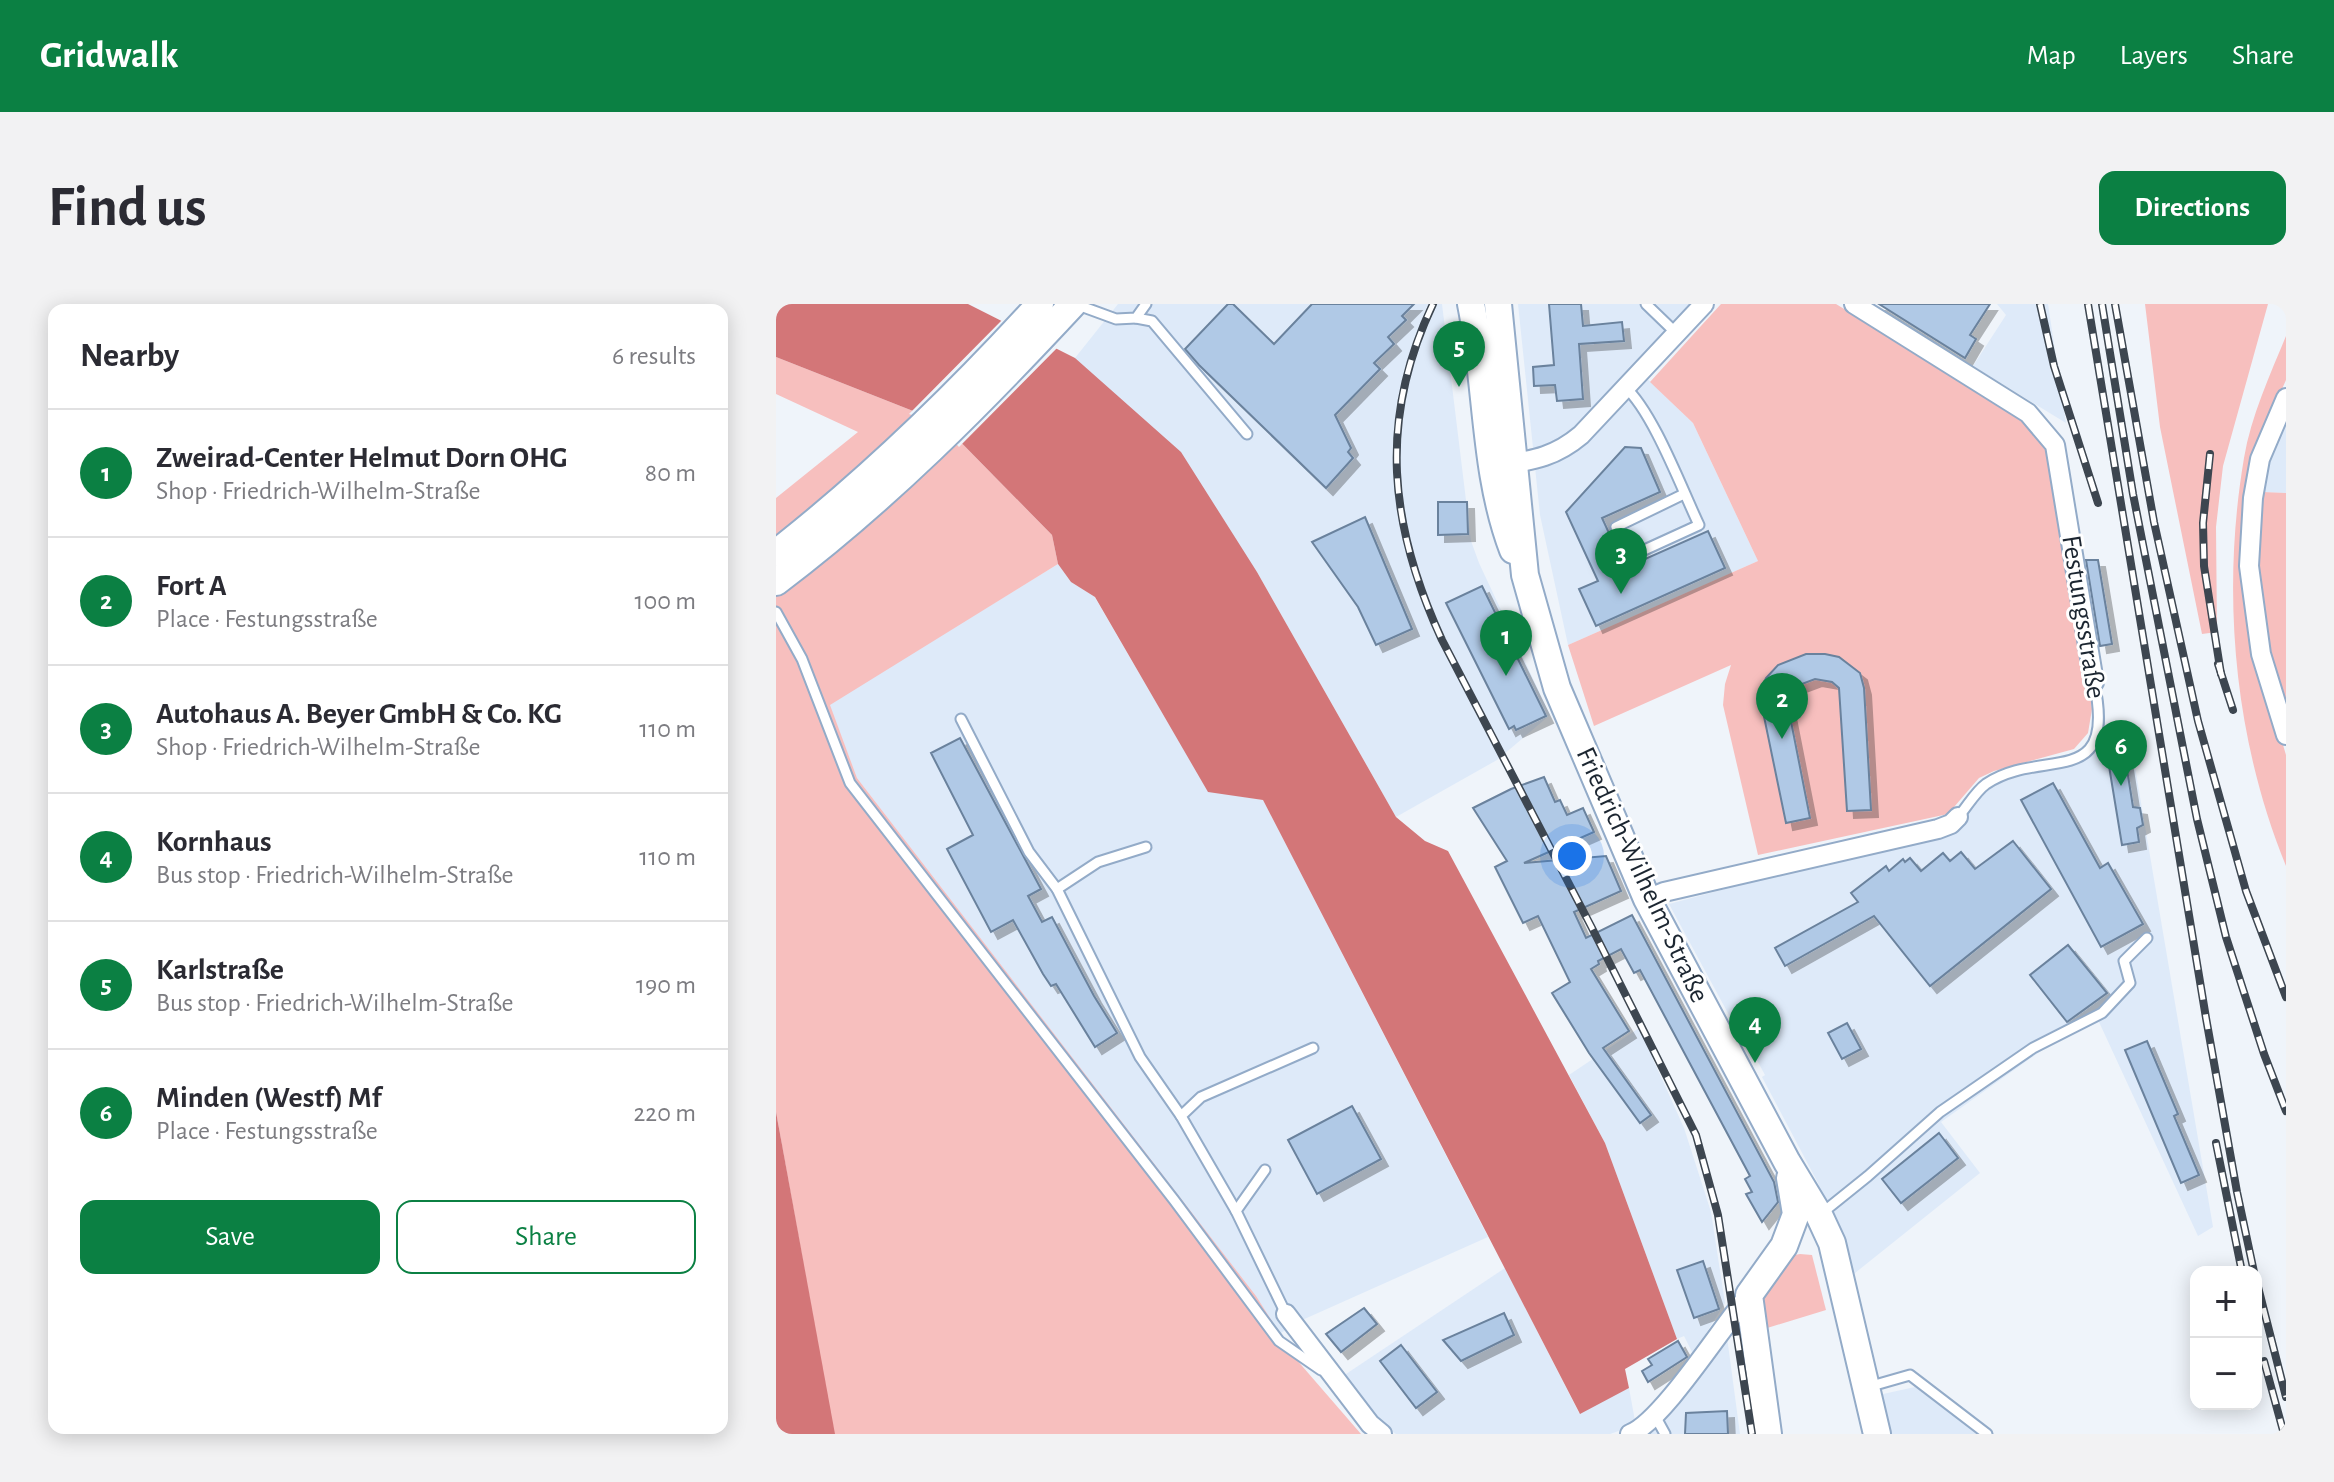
<!DOCTYPE html>
<html lang="en">
<head>
<meta charset="utf-8">
<style>
	:root { --surface:#fff; --page:#f2f2f3; --text:#2b2b33; --muted:#7c7c81; --line:#e1e1e2; --accent:#0b8043 }
	body { margin:0; font-family:"Alegreya Sans",sans-serif; background:var(--page); color:var(--text) }
	.controls { position:absolute; right:24px; bottom:24px; display:grid; overflow:hidden; border-radius:16px; box-shadow:0 4px 20px #0003 }
	.controls button { width:72px; height:72px; display:grid; place-items:center; padding:0; border:0; border-bottom:2px solid var(--line); background:var(--surface); color:var(--text); font:40px sans-serif }
	.you { position:absolute; left:796px; top:552px; width:28px; height:28px; margin:-20px; border:6px solid #fff; border-radius:50%; background:#1a73e8; box-shadow:0 0 0 12px #1a73e833 }
	.badge { display:grid; place-items:center; width:52px; height:52px; border-radius:50%; background:var(--accent); color:#fff; font-size:26px; font-weight:700 }
	.pin { position:absolute; translate:-50% -66px; filter:drop-shadow(0 2px 4px #0008) }
	.pin::after { content:''; position:absolute; top:42px; width:28px; height:24px; background:inherit; clip-path:polygon(0 0,100% 0,50% 100%) }
	.list { margin:0; padding:0; list-style:none }
	h2 { display:flex; justify-content:space-between; align-items:center; height:104px; margin:0; padding:0 32px; font-size:34px }
	h2 small { font-size:26px; font-weight:400; color:var(--muted) }
	.list li { display:grid; grid-template-columns:52px 1fr auto; gap:24px; align-items:center; box-sizing:border-box; height:128px; padding:0 32px; border-top:2px solid var(--line) }
	.list b { display:block; font-size:30px; white-space:nowrap }
	.list p { margin:0; font-size:26px; white-space:nowrap; color:var(--muted) }
	.list em { font-size:26px; font-style:normal; color:var(--muted) }
	.actions { display:flex; gap:16px; padding:24px 32px }
	.actions a { flex:1; padding:18px 0; border:2px solid var(--accent); border-radius:16px; text-align:center; font-size:28px; color:var(--accent) }
	.actions .main { background:var(--accent); color:#fff }
	.map { position:relative; flex:none; width:1510px; height:1130px; overflow:hidden; border-radius:16px }
	header { display:flex; align-items:center; gap:48px; box-sizing:border-box; height:112px; padding:0 40px; background:var(--accent); color:#fff }
	header strong { font-size:38px }
	nav { display:flex; gap:44px; margin-inline-start:auto; font-size:28px }
	.intro { display:flex; align-items:center; justify-content:space-between; box-sizing:border-box; height:192px; padding:0 48px }
	h1 { margin:0; font-size:56px }
	.button { padding:20px 36px; border-radius:16px; background:var(--accent); color:#fff; font-size:28px; font-weight:700 }
	main { display:flex; gap:48px; padding:0 48px }
	aside { flex:1; background:var(--surface); border-radius:16px; box-shadow:0 4px 20px #0003 }
	.map>svg:first-child { display:block }
	.built { fill:#deeaf9 }
	.green { fill:#f7bfbe }
	.water { fill:#d37678 }
	.pier { fill:#eff4fa }
	.building { fill:#b0c9e6; stroke:#6a829d; stroke-width:2; filter:url(#shadow) }
	.lines { fill:none; stroke-linecap:round; stroke-linejoin:round }
	.lane-casing { stroke:#93abc8; stroke-width:13 }
	.street-casing { stroke:#93abc8; stroke-width:22 }
	.secondary-casing { stroke:#93abc8; stroke-width:30 }
	.lane { stroke:#fff; stroke-width:9 }
	.street { stroke:#fff; stroke-width:18 }
	.secondary { stroke:#fff; stroke-width:26 }
	.rail-casing { stroke:#3d4650; stroke-width:8 }
	.rail { stroke:#fff; stroke-width:5; stroke-dasharray:15; stroke-linecap:butt }
	.labels { text-anchor:middle; dominant-baseline:central; stroke-width:6; stroke-linejoin:round; paint-order:stroke }
	.street-label { font-size:28px; fill:#1c2631; stroke:#fff }
</style>
</head>
<body>
<header>
<strong>Gridwalk</strong>
<nav><a>Map</a><a>Layers</a><a>Share</a></nav>
</header>
<div class="intro"><h1>Find us</h1><a class="button">Directions</a></div>
<main>
<aside>
<h2>Nearby<small>6 results</small></h2>
<ul class="list">
<li><span class="badge">1</span><div><b>Zweirad-Center Helmut Dorn OHG</b><p>Shop · Friedrich-Wilhelm-Straße</p></div><em>80 m</em></li>
<li><span class="badge">2</span><div><b>Fort A</b><p>Place · Festungsstraße</p></div><em>100 m</em></li>
<li><span class="badge">3</span><div><b>Autohaus A. Beyer GmbH &amp; Co. KG</b><p>Shop · Friedrich-Wilhelm-Straße</p></div><em>110 m</em></li>
<li><span class="badge">4</span><div><b>Kornhaus</b><p>Bus stop · Friedrich-Wilhelm-Straße</p></div><em>110 m</em></li>
<li><span class="badge">5</span><div><b>Karlstraße</b><p>Bus stop · Friedrich-Wilhelm-Straße</p></div><em>190 m</em></li>
<li><span class="badge">6</span><div><b>Minden (Westf) Mf</b><p>Place · Festungsstraße</p></div><em>220 m</em></li>
</ul>
<div class="actions"><a class="main">Save</a><a>Share</a></div>
</aside>
<div class="map">
<svg width="1510" height="1130" viewBox="0 0 1510 1130">
	<defs>
		<filter id="shadow"><feDropShadow dx="7" dy="7" stdDeviation="0" flood-color="#0004"/></filter>
	</defs>
	<rect width="100%" height="100%" fill="#eff4fa"/>
	<g class="built">
		<polygon points="342,0 666,0 695,237 703,259 774,411 721,456 620,513 481,268 299,54"/>
		<polygon points="742,0 917,0 857,61 917,119 982,257 792,341 764,211"/>
		<polygon points="1221,0 1272,0 1290,119 1197,62 1230,11"/>
		<polygon points="1510,112 1510,189 1484,188 1490,155"/>
		<polygon points="282,260 295,278 318,292 432,487 487,496 712,933 524,1017 505,1029 81,474 53,400"/>
		<polygon points="1352,422 1437,923 1422,932 1323,718 1276,739 1165,818 1204,869 1074,973 1042,879 986,773 989,771 957,712 954,713 893,600 1177,524 1212,484 1232,474 1300,460 1322,441 1328,425"/>
		<polygon points="863,724 908,824 935,908 949,999 917,1050 908,1032 901,1035 829,839 793,771"/>
		<polygon points="729,964 803,1109 853,1084 859,1117 851,1124 834,1130 620,1130 601,1118 567,1072"/>
		<polygon points="951,1033 964,1130 871,1130"/>
		<polygon points="1139,1083 1183,1115 1201,1130 1107,1130 1098,1092"/>
	</g>
	<g class="green">
		<polygon points="945,0 1060,0 1247,114 1268,137 1278,156 1316,405 1312,429 1298,445 1218,467 1203,474 1172,510 982,551 947,401 949,380 955,361 818,422 792,341 982,257 917,119 874,78"/>
		<polygon points="1369,0 1492,0 1447,162 1440,223 1441,328 1426,330 1384,123"/>
		<path d="M1510,32V76L1482,139L1486,188L1510,189V414H1499L1510,451V562C1458,435 1445,289 1468,154C1475,112 1494,71 1510,32Z"/>
		<polygon points="0,53 165,118 276,231 282,260 54,401 81,474 480,992 520,1055 585,1130 58,1130 0,808 0,194 82,128 0,90"/>
		<polygon points="1024,950 1036,951 1050,1006 988,1025 985,994 1014,952"/>
	</g>
	<g class="water">
		<polygon points="0,0 192,0 299,54 405,148 481,268 620,513 649,537 672,547 829,839 901,1035 849,1065 853,1084 804,1110 487,496 432,488 319,293 295,278 282,260 276,231 165,118 0,53"/>
		<polygon points="0,808 59,1130 0,1130"/>
	</g>
	<polygon class="pier" points="229,13 284,41 183,143 163,121 133,110"/>
	<g class="building">
		<polygon points="452,0 457,0 498,40 536,0 638,0 626,12 630,16 612,33 618,40 598,59 604,65 559,111 575,144 572,148 577,154 550,184 423,61 409,45"/>
		<polygon points="773,0 805,0 807,22 846,18 848,37 803,40 807,95 781,97 779,81 758,82 757,63 778,61"/>
		<polygon points="1103,0 1214,0 1194,31 1200,35 1189,54"/>
		<polygon points="849,143 865,144 884,188 826,214 849,264 932,227 949,264 820,322 803,285 822,277 790,208"/>
		<polygon points="662,198 691,198 692,230 662,231"/>
		<polygon points="589,213 636,325 600,341 582,303 536,238"/>
		<polygon points="1310,256 1322,256 1336,340 1324,342"/>
		<polygon points="706,282 770,412 740,426 738,422 733,425 670,299"/>
		<polygon points="1030,350 1049,350 1063,353 1084,369 1088,384 1095,506 1071,507 1063,384 1056,378 1039,375 1015,384 1010,392 1034,514 1010,519 985,398 986,383 990,374 1002,361"/>
		<polygon points="184,434 265,585 252,592 266,618 276,613 318,692 341,729 319,743 280,680 275,682 267,670 237,616 215,628 171,545 197,531 155,449"/>
		<polygon points="1350,459 1357,503 1364,504 1367,521 1361,524 1363,538 1346,541 1333,462"/>
		<polygon points="768,473 779,498 784,496 791,511 807,504 818,528 748,559 830,552 845,587 798,608 810,634 856,611 998,878 1002,898 986,918 970,890 976,888 969,875 974,872 864,666 858,669 845,645 822,657 823,660 815,665 853,727 827,744 875,811 864,819 813,749 776,689 794,678 762,612 747,619 719,563 731,557 697,504 735,485"/>
		<polygon points="1277,479 1324,564 1332,559 1367,620 1325,643 1245,496"/>
		<polygon points="1237,537 1275,585 1154,682 1098,612 1009,662 999,644 1082,598 1075,589 1110,562 1113,567 1127,555 1129,558 1134,554 1145,567 1167,549 1174,557 1185,548 1199,565"/>
		<polygon points="1292,641 1331,689 1291,718 1254,671"/>
		<polygon points="1071,719 1085,745 1066,755 1052,729"/>
		<polygon points="1371,737 1402,810 1398,812 1423,871 1405,879 1349,746"/>
		<polygon points="576,802 605,855 541,890 512,836"/>
		<polygon points="1163,829 1182,854 1125,899 1106,875"/>
		<polygon points="927,957 943,1005 918,1014 901,966"/>
		<polygon points="588,1004 601,1020 565,1048 550,1030"/>
		<polygon points="728,1009 738,1031 685,1057 667,1036"/>
		<polygon points="902,1037 911,1053 872,1078 866,1067 876,1061 872,1055"/>
		<polygon points="625,1041 661,1088 640,1104 604,1057"/>
		<polygon points="951,1107 952,1130 909,1130 910,1109"/>
	</g>
	<g class="lines">
		<g class="lane-casing">
			<g id="lane">
				<polyline points="299,0 340,15 360,14 370,0"/>
				<polyline points="870,0 899,28"/>
				<polyline points="360,14 376,17 471,130"/>
				<path d="M849,83C877,108 905,183 923,221L853,253L840,223L908,190"/>
				<polyline points="0,308 26,355 74,479 398,896 503,1037 545,1066"/>
				<polyline points="185,415 253,548 281,585 364,753 405,812"/>
				<path d="M1182,513C1191,503 1199,488 1210,480C1266,442 1342,489 1318,378"/>
				<polyline points="281,585 322,558 370,543"/>
				<polyline points="489,866 460,907 510,1010"/>
				<polyline points="460,907 405,812 425,793 537,744"/>
				<polyline points="1046,909 1092,872 1164,808 1257,744 1326,709 1354,679 1348,657 1371,634"/>
				<polyline points="1092,1083 1134,1071 1211,1130"/>
				<polyline points="878,1110 889,1130"/>
			</g>
		</g>
		<g class="street-casing">
			<g id="street">
				<polyline points="1078,0 1252,109 1279,141 1318,378"/>
				<polyline points="1510,94 1484,155 1477,194 1473,262 1485,350 1510,431"/>
				<path d="M727,161C759,156 780,152 805,131L928,0"/>
				<polyline points="871,595 888,588 1162,525 1175,520 1182,513"/>
				<polyline points="510,1010 594,1120 606,1130"/>
				<path d="M854,1130C886,1118 947,1021 973,991"/>
			</g>
		</g>
		<g class="secondary-casing">
			<g id="secondary">
				<path d="M695,0C712,82 707,167 737,246"/>
				<polyline points="722,0 749,271 781,384 871,595 1011,858 1043,911 1056,939 1101,1130"/>
				<path d="M0,249C96,174 182,90 264,0"/>
				<path d="M0,278C109,196 204,100 297,0"/>
				<polyline points="992,1130 973,991 1008,942 1020,910 1014,874"/>
			</g>
		</g>
		<use href="#lane" class="lane"/>
		<use href="#street" class="street"/>
		<use href="#secondary" class="secondary"/>
		<g class="rail-casing">
			<g id="rail">
				<path d="M657,0C602,116 613,221 666,336L816,624L920,831L942,911L976,1130"/>
				<polyline points="1264,0 1278,62 1322,199"/>
				<polyline points="1312,0 1430,714 1461,888 1478,968"/>
				<polyline points="1326,0 1357,190 1421,515 1450,633 1488,750 1510,807"/>
				<polyline points="1339,0 1378,218 1422,417 1470,587 1510,693"/>
				<polyline points="1434,150 1427,219 1428,262 1445,370"/>
				<polyline points="1442,360 1457,406"/>
				<polyline points="1440,839 1466,968"/>
				<polyline points="1480,975 1510,1093"/>
				<polyline points="1488,1057 1508,1130"/>
			</g>
		</g>
		<use href="#rail" class="rail"/>
	</g>
	<g class="labels">
		<g class="street-label">
			<text transform="translate(1307 313) rotate(81)">Festungsstraße</text>
			<text transform="translate(866 571) rotate(65)">Friedrich-Wilhelm-Straße</text>
		</g>
	</g>
</svg>
<div class="controls">
<button>+</button>
<button>−</button>
</div>
<div class="you"></div>
<div class="pin badge" style="left:730px;top:372px">1</div>
<div class="pin badge" style="left:1006px;top:435px">2</div>
<div class="pin badge" style="left:845px;top:290px">3</div>
<div class="pin badge" style="left:979px;top:759px">4</div>
<div class="pin badge" style="left:683px;top:83px">5</div>
<div class="pin badge" style="left:1345px;top:482px">6</div>
</div>
</main>
</body>
</html>
